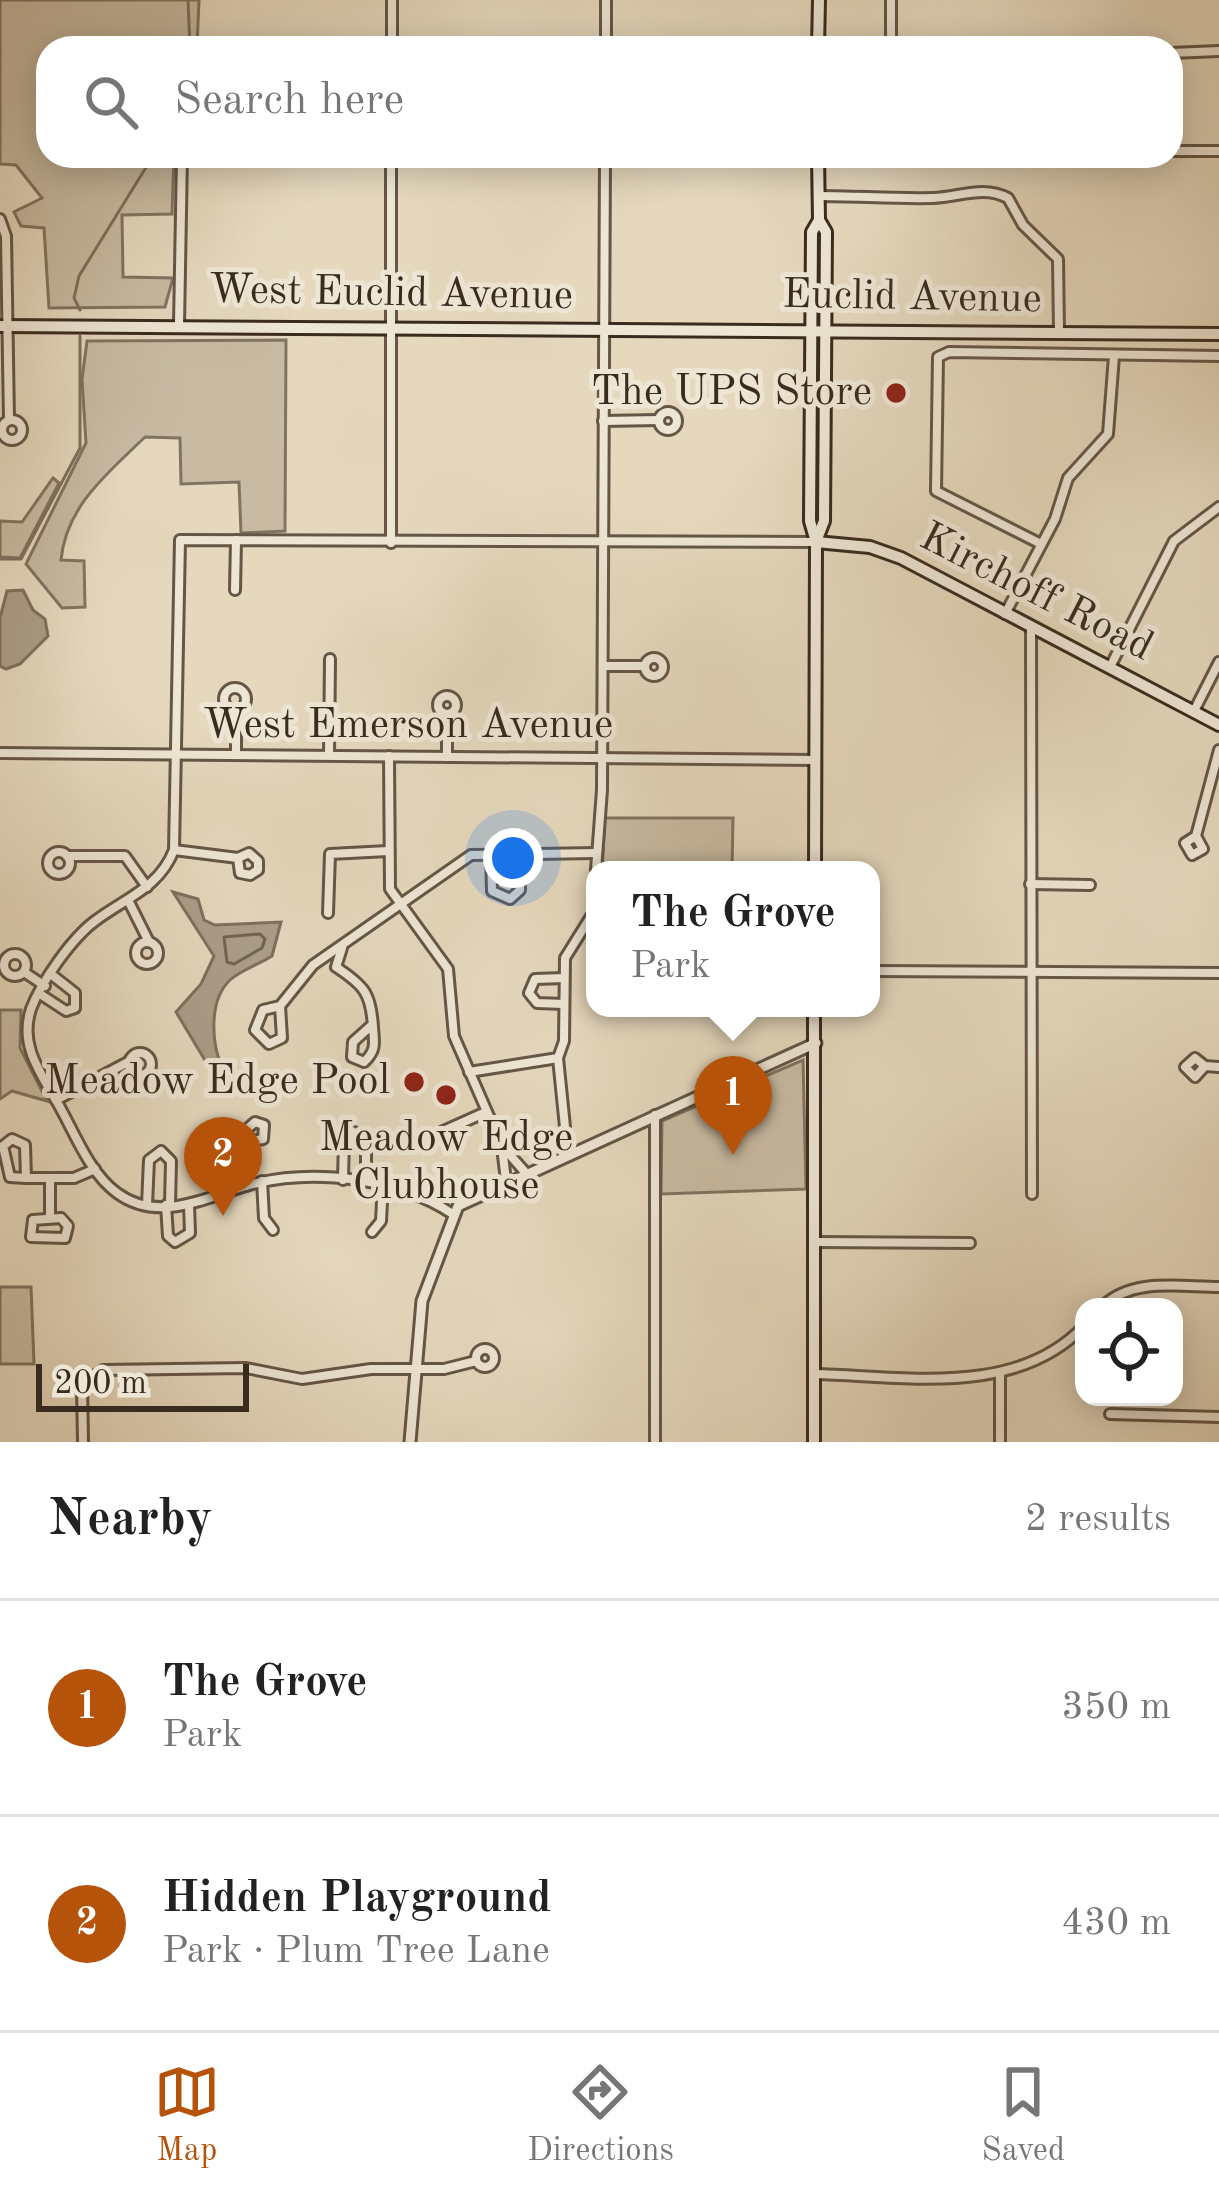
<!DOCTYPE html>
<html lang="en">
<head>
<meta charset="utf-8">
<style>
	:root { --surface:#fff; --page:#f2f2f2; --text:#222; --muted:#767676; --line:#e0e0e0; --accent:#b45309 }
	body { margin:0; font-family:"Old Standard TT",serif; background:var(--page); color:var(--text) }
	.controls { position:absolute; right:36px; bottom:36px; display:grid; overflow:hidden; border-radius:24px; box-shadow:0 6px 30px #0003 }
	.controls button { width:108px; height:108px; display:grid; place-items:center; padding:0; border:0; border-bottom:3px solid var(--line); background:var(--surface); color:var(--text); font:60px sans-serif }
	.scale { position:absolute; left:36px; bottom:30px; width:213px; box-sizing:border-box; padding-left:12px; border:6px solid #3a2b1f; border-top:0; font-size:33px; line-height:42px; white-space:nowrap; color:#3a2b1f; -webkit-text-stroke:9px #eee6d4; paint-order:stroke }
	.you { position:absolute; left:513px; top:858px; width:42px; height:42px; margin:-30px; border:9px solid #fff; border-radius:50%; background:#1a73e8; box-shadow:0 0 0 18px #1a73e833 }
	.badge { display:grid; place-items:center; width:78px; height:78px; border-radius:50%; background:var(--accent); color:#fff; font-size:39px; font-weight:700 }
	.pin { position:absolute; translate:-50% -99px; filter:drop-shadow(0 3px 6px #0008) }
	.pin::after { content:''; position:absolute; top:63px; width:42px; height:36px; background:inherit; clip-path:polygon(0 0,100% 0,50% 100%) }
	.popup { position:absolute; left:586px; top:861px; width:294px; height:156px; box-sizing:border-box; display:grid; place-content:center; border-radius:24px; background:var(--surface); filter:drop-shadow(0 3px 9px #0005); font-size:39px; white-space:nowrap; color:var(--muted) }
	.popup b { font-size:45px; color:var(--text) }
	.popup::after { content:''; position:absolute; left:50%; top:100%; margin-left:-24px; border:24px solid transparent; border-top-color:var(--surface) }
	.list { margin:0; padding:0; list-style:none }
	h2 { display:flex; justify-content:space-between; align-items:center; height:156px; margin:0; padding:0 48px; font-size:51px }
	h2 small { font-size:39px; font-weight:400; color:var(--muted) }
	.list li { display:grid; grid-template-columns:78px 1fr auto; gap:36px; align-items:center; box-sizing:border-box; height:216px; padding:0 48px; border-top:3px solid var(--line) }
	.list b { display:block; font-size:45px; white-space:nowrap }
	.list p { margin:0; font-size:39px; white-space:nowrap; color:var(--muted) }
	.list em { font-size:39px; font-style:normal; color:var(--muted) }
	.icon { flex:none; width:66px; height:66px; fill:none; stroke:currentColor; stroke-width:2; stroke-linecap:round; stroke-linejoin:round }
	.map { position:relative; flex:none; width:1219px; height:1442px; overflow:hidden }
	.search { position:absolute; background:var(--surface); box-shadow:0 6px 30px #0003; left:36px; right:36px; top:36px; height:132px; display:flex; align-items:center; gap:30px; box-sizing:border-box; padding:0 42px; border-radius:36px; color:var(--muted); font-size:45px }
	.sheet { height:588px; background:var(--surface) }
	nav { display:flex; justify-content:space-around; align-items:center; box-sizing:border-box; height:168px; border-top:3px solid var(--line); background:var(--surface); font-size:33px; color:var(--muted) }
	nav a { display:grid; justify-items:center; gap:6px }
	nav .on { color:var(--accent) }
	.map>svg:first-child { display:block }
	.green { fill:#c8bba2; stroke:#817360; stroke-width:3 }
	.water { fill:#ab9d87; stroke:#7e6f5d; stroke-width:3 }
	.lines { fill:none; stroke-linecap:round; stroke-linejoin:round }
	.shore { stroke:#726453; stroke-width:3 }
	.stream { stroke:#7e6f5d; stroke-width:3 }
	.minor-casing { stroke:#655646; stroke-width:14 }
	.tertiary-casing { stroke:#655646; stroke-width:15 }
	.secondary-casing { stroke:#3a2b1f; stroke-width:16 }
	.minor { stroke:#eee6d4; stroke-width:8 }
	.tertiary { stroke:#eee6d4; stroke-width:9 }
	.secondary { stroke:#eee6d4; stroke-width:10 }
	.poi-dot { fill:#8f2418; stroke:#eee6d4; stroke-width:4.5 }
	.labels { text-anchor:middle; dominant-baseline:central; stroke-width:10; stroke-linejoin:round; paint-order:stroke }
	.street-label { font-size:42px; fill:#3a2b1f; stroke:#eee6d4 }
	.poi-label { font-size:42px; fill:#3a2b1f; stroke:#eee6d4; text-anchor:end }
</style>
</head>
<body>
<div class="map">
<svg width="1219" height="1442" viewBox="0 0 1219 1442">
	<rect width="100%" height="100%" fill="#e5d8bd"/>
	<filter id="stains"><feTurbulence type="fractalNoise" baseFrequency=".00167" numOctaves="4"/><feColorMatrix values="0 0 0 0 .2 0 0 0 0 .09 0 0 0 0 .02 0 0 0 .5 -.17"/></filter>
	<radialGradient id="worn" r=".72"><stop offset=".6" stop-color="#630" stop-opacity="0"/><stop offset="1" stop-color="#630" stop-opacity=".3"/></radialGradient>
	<g class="green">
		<polygon points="0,0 199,0 197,48 48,48 48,156 174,156 172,214 122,215 123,277 173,278 165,307 49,308 44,228 21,226 14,212 42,198 16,165 0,164"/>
		<path d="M286,340L285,531L241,533L239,482L181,484L180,438L145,437C108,473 66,506 61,560L84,561L85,607L62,608L26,564L86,443L82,379L87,341Z"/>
		<polygon points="53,478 59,483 20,558 0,557 0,521 22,522"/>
		<polygon points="605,818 733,818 732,870 602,870"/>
		<polygon points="0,1010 21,1010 20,1048 47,1101 12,1091 0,1099"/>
		<polygon points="803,1060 806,1189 661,1194 662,1121"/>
		<polygon points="0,1287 31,1287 34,1364 0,1364"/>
	</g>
	<g class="water">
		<polygon points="23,590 33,610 45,619 48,636 20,664 6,669 0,666 0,618 7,591"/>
		<path d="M173,892L198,899L204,920L215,925L281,922L272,956C260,964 241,970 230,980C207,1002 211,1051 227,1076L206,1062L176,1012L201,984L214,956Z"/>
	</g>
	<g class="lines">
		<polygon class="shore" points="260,934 265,939 262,948 234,964 227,962 224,937"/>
		<g class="stream">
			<polyline points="188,0 190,48"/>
			<polyline points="80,310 74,298 79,276 153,156"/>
			<polyline points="0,559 21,559 80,448 80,336"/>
		</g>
		<g class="minor-casing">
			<g id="minor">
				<polyline points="606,0 606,48"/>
				<polyline points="392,48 392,0"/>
				<polyline points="891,48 891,0"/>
				<polyline points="1171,53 1219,51"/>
				<polyline points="1171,151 1219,151"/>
				<path d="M818,196C857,196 895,199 933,198C960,197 983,185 1008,198L1023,225L1058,259L1059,333"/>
				<polyline points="0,219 6,236 9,420"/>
				<polyline points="179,325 182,156"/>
				<circle cx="668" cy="421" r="9"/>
				<circle cx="12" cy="430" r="10"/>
				<polyline points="603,421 659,420"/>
				<polyline points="391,543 391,156"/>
				<polyline points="1041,544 936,491 938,357 949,352 1219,356"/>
				<polyline points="235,590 236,540"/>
				<polyline points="1005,614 1055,519 1068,478 1108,434 1114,356"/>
				<polyline points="1031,630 1032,1194"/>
				<circle cx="654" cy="667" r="9"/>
				<polyline points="603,666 645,666"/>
				<polyline points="1110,667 1174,541 1219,507"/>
				<circle cx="235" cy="699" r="11"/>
				<circle cx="447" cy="705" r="9"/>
				<polyline points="1194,711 1219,662"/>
				<polyline points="447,714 447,757"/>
				<polyline points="0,753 815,760"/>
				<polyline points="236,753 236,709"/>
				<polyline points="329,755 330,659"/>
				<polyline points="389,756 390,889 448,969 454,1036 502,1146 525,1172"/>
				<polyline points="1196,836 1203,849 1192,855 1185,843 1196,836 1219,750"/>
				<polyline points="174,850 238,858 249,853 258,861 258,870 250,875 240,873 238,858"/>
				<circle cx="59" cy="863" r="11"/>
				<polyline points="491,853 492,891 510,899 520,890 520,853"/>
				<polyline points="67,856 125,856 147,887"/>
				<polyline points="596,870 602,790 605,156"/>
				<polyline points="1030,884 1090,885"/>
				<polyline points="128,900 149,942"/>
				<polyline points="328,913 330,854 388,851"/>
				<circle cx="147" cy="953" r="11"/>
				<path d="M342,948L336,967C365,986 371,994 373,1027C374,1043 377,1050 364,1062L352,1057L353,1042L372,1025"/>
				<circle cx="15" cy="965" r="11"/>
				<polyline points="871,971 1219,973"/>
				<polyline points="24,972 45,986"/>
				<polyline points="564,978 535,979 529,993 537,1003 564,1004"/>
				<polyline points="40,994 66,1011 75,1008 75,993 52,975"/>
				<polyline points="280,1006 263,1010 255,1030 269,1044 282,1038 280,1006 313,965 471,855 596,853"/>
				<circle cx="140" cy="1064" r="11"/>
				<polyline points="558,1058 565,1127"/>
				<polyline points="1205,1066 1195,1077 1185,1067 1195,1058 1205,1066 1219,1067"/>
				<polyline points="469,1072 558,1058 564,1041 565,958 595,910"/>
				<polyline points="56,1100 128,1062"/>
				<polyline points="410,1146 486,1112"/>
				<polyline points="502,1147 506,1181"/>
				<polyline points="26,1178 10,1177 3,1146 12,1139 25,1145 26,1178 74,1178 95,1169"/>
				<polyline points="50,1179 50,1218"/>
				<polyline points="343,1180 344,1139 352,1131 366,1140 366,1180"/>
				<polyline points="262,1181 264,1218 273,1230"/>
				<polyline points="246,1186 247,1129 255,1122 264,1125 263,1139 247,1142"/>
				<polyline points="147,1205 149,1160 161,1151 171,1161 170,1205"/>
				<polyline points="166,1205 168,1236 175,1242 190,1233 189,1205"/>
				<path d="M451,1213C400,1179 317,1169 257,1183C213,1193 162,1226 117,1193C89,1173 74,1131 57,1102C40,1072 19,1045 31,1009C41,982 72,938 95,921C127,897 159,888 174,850L180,540L816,542"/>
				<polygon points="61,1218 68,1226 65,1238 31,1237 33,1220"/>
				<polyline points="372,1232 381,1221 383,1183"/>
				<polyline points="815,1242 970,1243"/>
				<path d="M1102,1307C1132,1277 1180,1287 1219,1287"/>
				<circle cx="485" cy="1358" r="9"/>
				<path d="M815,1374C904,1376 1016,1398 1084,1326"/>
				<polyline points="1000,1375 1000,1442"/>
				<polyline points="1110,1414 1219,1417"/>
				<polyline points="83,1442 82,1384 103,1370 246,1368 302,1379 371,1369 444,1369 476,1361"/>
				<polyline points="655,1442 655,1115"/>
			</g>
		</g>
		<g class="tertiary-casing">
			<polyline id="tertiary" points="410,1442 422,1301 458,1206 816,1043"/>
		</g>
		<g class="secondary-casing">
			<g id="secondary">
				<polyline points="818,48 819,0"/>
				<polyline points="0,326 1219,334"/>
				<polyline points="817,539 824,521 826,232 819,220 818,156"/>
				<polyline points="816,542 870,547 901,558 1219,725"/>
				<polyline points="815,870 816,542 810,521 812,232 819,220"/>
				<polyline points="814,1442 814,1008"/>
			</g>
		</g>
		<use href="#minor" class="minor"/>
		<use href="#tertiary" class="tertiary"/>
		<use href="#secondary" class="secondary"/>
	</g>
	<g class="poi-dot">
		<circle cx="896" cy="393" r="12"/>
		<circle cx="414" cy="1082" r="12"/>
		<circle cx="446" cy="1095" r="12"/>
	</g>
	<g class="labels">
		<g class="street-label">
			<text transform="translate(391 294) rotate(1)">West Euclid Avenue</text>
			<text transform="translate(912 298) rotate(1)">Euclid Avenue</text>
			<text transform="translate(1036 593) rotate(27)">Kirchoff Road</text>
			<text x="408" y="726">West Emerson Avenue</text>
		</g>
		<g class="poi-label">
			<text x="872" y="393">The UPS Store</text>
			<text x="390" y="1082">Meadow Edge Pool</text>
			<text x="446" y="1139" text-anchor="middle">Meadow Edge<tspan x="446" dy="48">Clubhouse</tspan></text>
		</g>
	</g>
	<rect width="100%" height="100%" filter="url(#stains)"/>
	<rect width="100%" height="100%" fill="url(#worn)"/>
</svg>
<div class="controls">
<button><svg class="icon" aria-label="locate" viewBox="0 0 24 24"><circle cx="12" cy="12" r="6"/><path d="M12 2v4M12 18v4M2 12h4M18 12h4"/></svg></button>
</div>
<div class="scale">200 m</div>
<div class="you"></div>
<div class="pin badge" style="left:733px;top:1155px">1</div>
<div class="popup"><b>The Grove</b>Park</div>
<div class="pin badge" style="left:223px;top:1216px">2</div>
<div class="search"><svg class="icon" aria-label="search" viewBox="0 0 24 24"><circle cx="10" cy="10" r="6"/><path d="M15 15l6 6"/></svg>Search here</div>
</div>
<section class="sheet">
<h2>Nearby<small>2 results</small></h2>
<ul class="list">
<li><span class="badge">1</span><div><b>The Grove</b><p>Park</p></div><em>350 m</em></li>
<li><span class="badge">2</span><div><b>Hidden Playground</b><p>Park · Plum Tree Lane</p></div><em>430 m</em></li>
</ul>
</section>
<nav>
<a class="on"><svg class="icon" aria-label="map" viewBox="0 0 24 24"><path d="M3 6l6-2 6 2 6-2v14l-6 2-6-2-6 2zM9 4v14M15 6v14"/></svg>Map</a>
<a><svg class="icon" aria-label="directions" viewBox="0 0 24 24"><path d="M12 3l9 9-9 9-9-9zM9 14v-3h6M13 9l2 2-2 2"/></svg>Directions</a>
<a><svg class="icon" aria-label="saved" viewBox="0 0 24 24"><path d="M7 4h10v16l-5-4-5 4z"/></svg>Saved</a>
</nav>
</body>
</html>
